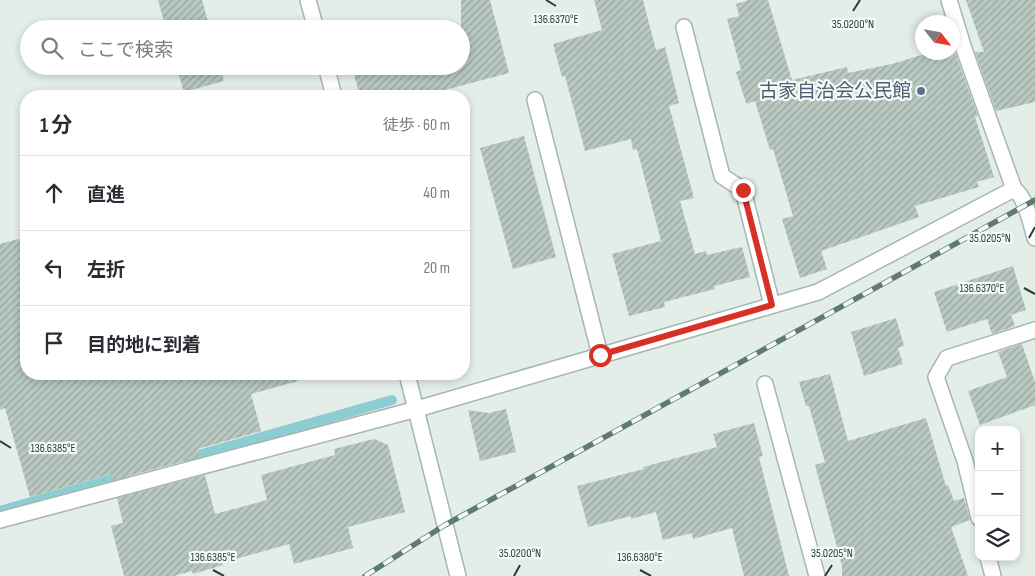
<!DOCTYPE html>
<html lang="ja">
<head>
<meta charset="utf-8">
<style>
	:root { --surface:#fff; --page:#f2f2f3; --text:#2b2b33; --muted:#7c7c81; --line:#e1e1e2 }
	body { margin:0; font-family:"Sofia Sans Condensed","Noto Sans JP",sans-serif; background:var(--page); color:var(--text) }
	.controls { position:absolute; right:15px; bottom:15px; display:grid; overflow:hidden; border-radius:10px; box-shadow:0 2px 8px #0003 }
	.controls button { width:45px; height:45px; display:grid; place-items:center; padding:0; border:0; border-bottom:1px solid var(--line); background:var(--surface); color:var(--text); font:25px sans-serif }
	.compass { position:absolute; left:915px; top:15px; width:45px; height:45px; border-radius:50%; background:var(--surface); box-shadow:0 2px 8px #0003; rotate:121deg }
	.stop { position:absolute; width:15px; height:15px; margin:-11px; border:4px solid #d93025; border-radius:50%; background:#fff }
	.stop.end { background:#d93025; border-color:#fff; box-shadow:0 1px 5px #0008 }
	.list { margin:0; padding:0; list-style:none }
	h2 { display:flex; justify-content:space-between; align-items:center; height:65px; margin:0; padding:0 20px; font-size:21px }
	h2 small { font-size:16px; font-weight:400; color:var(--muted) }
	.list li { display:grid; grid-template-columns:32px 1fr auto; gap:15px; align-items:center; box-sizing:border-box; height:75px; padding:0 20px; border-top:1px solid var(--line) }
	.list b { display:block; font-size:19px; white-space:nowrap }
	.list em { font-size:16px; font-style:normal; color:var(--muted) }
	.icon { flex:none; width:28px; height:28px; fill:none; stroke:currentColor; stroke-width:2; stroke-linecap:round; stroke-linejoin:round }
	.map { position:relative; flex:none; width:1035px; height:576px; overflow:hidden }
	.search { position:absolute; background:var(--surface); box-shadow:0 2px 8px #0003; left:20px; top:20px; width:450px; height:55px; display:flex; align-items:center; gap:12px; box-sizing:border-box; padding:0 18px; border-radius:28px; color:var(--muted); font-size:19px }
	.panel { position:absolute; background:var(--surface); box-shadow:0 2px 8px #0003; left:20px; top:90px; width:450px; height:290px; border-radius:20px }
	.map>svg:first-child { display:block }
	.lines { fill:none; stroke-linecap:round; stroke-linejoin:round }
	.stream { stroke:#8cccd3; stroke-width:10 }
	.building { fill:url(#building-hatch) }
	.minor-casing { stroke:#a6b6b0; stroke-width:18 }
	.minor { stroke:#fff; stroke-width:15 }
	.rail-casing { stroke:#5e7b71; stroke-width:5.5 }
	.rail { stroke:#f5faf7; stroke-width:4; stroke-dasharray:11; stroke-linecap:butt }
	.route { stroke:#d93025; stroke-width:6 }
	.ticks { fill:none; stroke:#234036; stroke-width:2 }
	.service-dot { fill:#5c6f8a; stroke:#f5faf7; stroke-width:2 }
	.labels { text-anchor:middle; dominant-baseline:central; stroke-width:4.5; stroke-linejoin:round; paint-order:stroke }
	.service-label { font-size:19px; fill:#4e5e75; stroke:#f5faf7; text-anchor:end }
	.ticks-label { font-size:12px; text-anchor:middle; fill:#234036; stroke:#f5faf7; stroke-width:4.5; stroke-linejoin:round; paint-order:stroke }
</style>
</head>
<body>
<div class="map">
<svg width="1035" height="576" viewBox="0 0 1035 576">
	<defs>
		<pattern id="building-hatch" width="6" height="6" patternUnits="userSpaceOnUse" patternTransform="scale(1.25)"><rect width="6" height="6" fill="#b9c9c2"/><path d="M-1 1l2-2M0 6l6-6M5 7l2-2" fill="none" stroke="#96a59e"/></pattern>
	</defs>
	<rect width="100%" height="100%" fill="#e4eee9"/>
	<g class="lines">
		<g class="stream">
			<polyline points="188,458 392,400"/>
			<polyline points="0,511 126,475"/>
		</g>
	</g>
	<g class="building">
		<polygon points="158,0 202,0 210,29 166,29"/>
		<polygon points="461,0 490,0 509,73 437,92 438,96 360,96 354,75 386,66 461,66"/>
		<polygon points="594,0 643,0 656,50 665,47 679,103 669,106 694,198 680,201 695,254 706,251 707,255 742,247 750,277 714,286 715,289 664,302 665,307 629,316 612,254 661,241 637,149 633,150 631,139 585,151 565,76 562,77 553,44 602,30"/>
		<polygon points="749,0 768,0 792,80 847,67 848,73 892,64 931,52 955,52 978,116 975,117 994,177 977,182 979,187 915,206 919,217 821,251 827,269 800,278 782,219 793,216 773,149 770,150 755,101 747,104 746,103 736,72 741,70 727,19 739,16 736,4"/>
		<polygon points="966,0 1035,0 1035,102 996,111 975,52 984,52"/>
		<polygon points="176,66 220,66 224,81 184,92"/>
		<polygon points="524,136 556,257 513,269 480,148"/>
		<polygon points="26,237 26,374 296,374 298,381 251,394 261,431 198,449 200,457 113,480 111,474 30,497 5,408 0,410 0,244"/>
		<polygon points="1013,266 1026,310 1011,315 1015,326 992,334 987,319 947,332 934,292"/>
		<polygon points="896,318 904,346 898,348 903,364 864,376 851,332"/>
		<polygon points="1022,344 1035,382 1035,405 980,425 968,391 1007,377 998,352"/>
		<polygon points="830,374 848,441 926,418 946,486 948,485 954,501 964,498 970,520 951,527 968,576 842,576 842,566 815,465 825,462 809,406 806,406 799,382"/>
		<polygon points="506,409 516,452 480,461 468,410 489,413"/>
		<polygon points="754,423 763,456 759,457 789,576 744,576 732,528 693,539 692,533 663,540 656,512 631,519 631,516 588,527 577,486 644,469 643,467 717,447 713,434"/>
		<polygon points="374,439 388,445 405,512 348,527 353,548 294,564 289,544 222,563 223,565 193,574 192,571 174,576 124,576 111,526 123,523 117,498 205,475 215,514 267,500 261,475 335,455 334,449"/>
	</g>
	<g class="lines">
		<g class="minor-casing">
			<g id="minor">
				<polyline points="308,0 316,29"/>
				<path d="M949,0L964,49L1014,189C1026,197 1031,224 1035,238"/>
				<polyline points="684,27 722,176 743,190 772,305"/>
				<polyline points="326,66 334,96"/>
				<polyline points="535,100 600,355"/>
				<polyline points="407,374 458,576"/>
				<polyline points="765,384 817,576"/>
				<polyline points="979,518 965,461 936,377 947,358 1035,330"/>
				<polyline points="0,520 417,409 818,292 1014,189"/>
				<polyline points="988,557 993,576"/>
			</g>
		</g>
		<use href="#minor" class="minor"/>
		<g class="rail-casing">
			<polyline id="rail" points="365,576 445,525 1035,200"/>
		</g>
		<use href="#rail" class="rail"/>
	</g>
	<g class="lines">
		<polyline class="route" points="600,355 772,305 743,190"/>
	</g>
	<path class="ticks" d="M546,0L556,6M853,11L860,0M1029,238L1035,227M1024,288L1035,294M0,441L11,448M213,570L224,576M640,570L651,576M514,576L520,565M825,576L832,565"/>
	<circle class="service-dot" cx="921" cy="91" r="5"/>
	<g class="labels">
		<g class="service-label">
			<text x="911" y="91">古家自治会公民館</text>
		</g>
	</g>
	<g class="ticks-label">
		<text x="556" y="23">136.6370°E</text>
		<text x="853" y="28">35.0200°N</text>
		<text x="990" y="242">35.0205°N</text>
		<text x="982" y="292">136.6370°E</text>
		<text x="53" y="452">136.6385°E</text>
		<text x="520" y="557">35.0200°N</text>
		<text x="832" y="557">35.0205°N</text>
		<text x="213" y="561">136.6385°E</text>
		<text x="640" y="561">136.6380°E</text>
	</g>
</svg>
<div class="controls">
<button>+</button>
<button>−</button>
<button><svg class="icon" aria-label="layers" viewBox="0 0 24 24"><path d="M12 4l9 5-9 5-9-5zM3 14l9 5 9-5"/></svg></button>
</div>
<svg class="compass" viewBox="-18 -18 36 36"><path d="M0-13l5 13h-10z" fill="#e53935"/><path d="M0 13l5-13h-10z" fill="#7c7c81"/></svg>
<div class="stop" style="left:600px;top:355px"></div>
<div class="stop end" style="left:743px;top:190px"></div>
<div class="search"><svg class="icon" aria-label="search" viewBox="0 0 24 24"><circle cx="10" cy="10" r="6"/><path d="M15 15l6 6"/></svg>ここで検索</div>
<section class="panel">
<h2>1 分<small>徒歩 · 60 m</small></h2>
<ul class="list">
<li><svg class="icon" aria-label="ahead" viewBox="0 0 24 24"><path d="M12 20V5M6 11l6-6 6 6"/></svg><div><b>直進</b></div><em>40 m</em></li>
<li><svg class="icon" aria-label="left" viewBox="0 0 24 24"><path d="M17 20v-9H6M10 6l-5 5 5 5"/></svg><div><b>左折</b></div><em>20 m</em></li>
<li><svg class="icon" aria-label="arrive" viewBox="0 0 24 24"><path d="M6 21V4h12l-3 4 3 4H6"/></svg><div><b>目的地に到着</b></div></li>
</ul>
</section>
</div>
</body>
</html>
